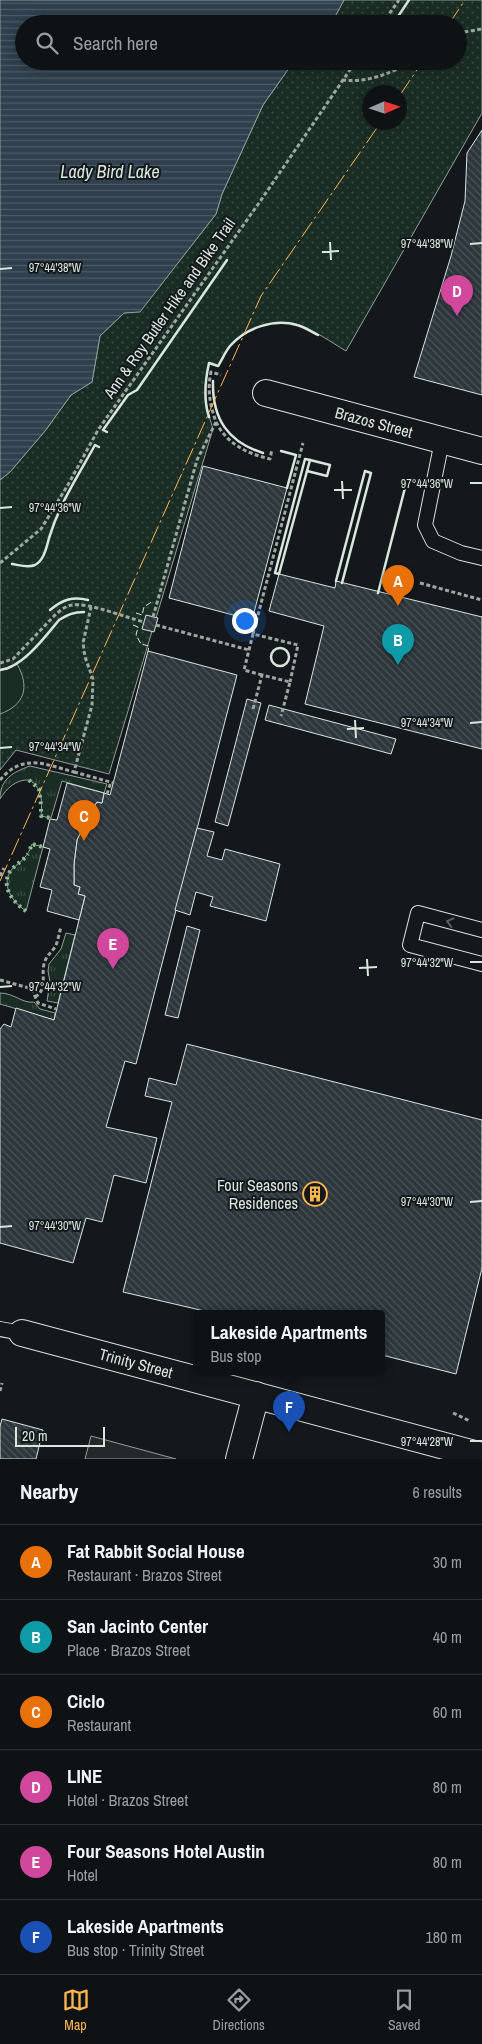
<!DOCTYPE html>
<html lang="en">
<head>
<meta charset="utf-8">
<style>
	:root { --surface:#0f1215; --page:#181b1e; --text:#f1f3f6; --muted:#9b9ea0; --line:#2f3234; --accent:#ffb74d }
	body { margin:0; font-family:"Archivo Narrow",sans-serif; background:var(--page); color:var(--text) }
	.compass { position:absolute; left:362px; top:85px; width:45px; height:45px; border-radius:50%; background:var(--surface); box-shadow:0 2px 12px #0003; rotate:87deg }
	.scale { position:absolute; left:15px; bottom:12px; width:90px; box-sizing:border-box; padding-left:5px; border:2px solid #d8e6dc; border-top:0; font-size:14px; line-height:18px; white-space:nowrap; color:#d8e6dc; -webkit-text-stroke:4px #14181c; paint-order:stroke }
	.you { position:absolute; left:244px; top:620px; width:18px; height:18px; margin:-12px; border:4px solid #fff; border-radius:50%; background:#1a73e8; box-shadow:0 0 0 8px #1a73e833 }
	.badge { display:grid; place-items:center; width:32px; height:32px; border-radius:50%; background:var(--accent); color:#fff; font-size:16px; font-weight:700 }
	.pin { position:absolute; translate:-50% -41px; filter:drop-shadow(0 1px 2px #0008) }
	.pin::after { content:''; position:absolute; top:26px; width:18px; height:15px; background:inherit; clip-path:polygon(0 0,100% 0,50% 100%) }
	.popup { position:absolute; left:193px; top:1310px; width:192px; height:65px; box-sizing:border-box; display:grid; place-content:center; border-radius:5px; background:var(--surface); filter:drop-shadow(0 1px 4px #0005); font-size:16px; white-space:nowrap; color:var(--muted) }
	.popup b { font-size:19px; color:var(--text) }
	.popup::after { content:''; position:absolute; left:50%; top:100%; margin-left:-10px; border:10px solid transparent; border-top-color:var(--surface) }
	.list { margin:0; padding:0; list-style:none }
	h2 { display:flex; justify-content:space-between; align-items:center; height:65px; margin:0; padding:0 20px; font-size:21px }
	h2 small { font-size:16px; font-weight:400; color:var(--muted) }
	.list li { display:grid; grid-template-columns:32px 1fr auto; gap:15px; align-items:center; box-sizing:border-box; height:75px; padding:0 20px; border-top:1px solid var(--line) }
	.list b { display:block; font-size:19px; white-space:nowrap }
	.list p { margin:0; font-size:16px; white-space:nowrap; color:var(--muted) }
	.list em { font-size:16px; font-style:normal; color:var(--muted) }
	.icon { flex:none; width:28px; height:28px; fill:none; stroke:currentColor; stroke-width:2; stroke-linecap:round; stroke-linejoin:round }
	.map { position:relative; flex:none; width:482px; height:1459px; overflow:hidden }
	.search { position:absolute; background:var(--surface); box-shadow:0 2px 12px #0003; left:15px; right:15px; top:15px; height:55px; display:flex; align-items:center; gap:12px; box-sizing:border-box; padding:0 18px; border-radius:28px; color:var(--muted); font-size:19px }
	.sheet { height:515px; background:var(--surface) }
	nav { display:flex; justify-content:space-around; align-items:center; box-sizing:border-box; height:70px; border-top:1px solid var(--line); background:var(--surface); font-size:14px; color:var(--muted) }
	nav a { display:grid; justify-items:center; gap:2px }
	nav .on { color:var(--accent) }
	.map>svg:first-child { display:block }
	.grass { fill:url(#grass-tufts); stroke:#939e99 }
	.park { fill:url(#park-dots); stroke:#939e99; fill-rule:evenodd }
	.garden { fill:#1a2d24; stroke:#939e99 }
	.parking { fill:#24282b; stroke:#939e99 }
	.water { fill:url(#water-rules); stroke:#939e99 }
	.building { fill:url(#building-back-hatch); stroke:#d8e6dc }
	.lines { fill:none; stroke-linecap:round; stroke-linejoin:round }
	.service-casing { stroke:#d8e6dc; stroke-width:16 }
	.minor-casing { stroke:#d8e6dc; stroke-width:28 }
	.path { stroke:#9da8a2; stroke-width:3; stroke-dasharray:4 2.5; stroke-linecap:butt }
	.service { stroke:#14181c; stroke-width:14 }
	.minor { stroke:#14181c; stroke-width:26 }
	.hedge { stroke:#8ac095; stroke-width:4; stroke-dasharray:2.5 4; stroke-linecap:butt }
	.fence { stroke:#d8e6dc; stroke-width:1; stroke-dasharray:6 2.5; stroke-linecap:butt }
	.wall { stroke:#d8e6dc; stroke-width:2.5 }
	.power { stroke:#ffb74d; stroke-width:1; stroke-dasharray:18 4 2.5 4; stroke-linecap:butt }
	.oneway { stroke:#59605f }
	.ticks { fill:none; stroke:#d8e6dc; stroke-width:2 }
	.labels { text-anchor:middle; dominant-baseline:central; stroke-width:4; stroke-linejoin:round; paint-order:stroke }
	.street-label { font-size:16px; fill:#d8e6dc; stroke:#14181c }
	.poi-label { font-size:16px; fill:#d8e6dc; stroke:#14181c; text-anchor:end }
	.water-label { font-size:18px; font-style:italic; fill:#d8e6dc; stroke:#14181c }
	.ticks-label { font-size:12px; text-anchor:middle; fill:#d8e6dc; stroke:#14181c; stroke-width:4; stroke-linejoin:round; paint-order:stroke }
</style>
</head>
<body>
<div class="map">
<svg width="482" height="1459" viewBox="0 0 482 1459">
	<defs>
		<pattern id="grass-tufts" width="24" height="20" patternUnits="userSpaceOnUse" patternTransform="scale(1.25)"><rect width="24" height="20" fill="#1a2d24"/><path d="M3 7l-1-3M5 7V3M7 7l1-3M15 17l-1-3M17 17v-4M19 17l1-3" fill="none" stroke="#3b4b43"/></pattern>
		<pattern id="park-dots" width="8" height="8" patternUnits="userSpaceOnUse" patternTransform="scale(1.25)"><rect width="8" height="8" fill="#1a2d24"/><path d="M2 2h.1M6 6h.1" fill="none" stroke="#3b4b43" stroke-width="1.8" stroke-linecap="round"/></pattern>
		<pattern id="water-rules" width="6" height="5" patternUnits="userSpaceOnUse" patternTransform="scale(1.25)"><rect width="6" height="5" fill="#2f3f4d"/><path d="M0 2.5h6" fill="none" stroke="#4c5b66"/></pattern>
		<pattern id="building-back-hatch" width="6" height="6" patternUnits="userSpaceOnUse" patternTransform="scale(1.25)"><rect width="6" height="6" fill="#2c363c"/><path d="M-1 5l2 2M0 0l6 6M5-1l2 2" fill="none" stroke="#4a5358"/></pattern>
	</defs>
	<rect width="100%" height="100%" fill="#14181c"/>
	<g class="grass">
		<path d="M30,766L107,784L104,793L62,781L51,818L41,816C42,802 43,788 29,780C16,779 6,789 0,799C0,779 13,772 30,766Z"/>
		<path d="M32,844L43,847L26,911C12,902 0,884 12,869C21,861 28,857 32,844Z"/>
		<polygon points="66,933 75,935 58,1003 47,1001 50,982 48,971 49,964 61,949"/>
		<path d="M0,993C14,993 23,1004 34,1002L40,1009L55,1013L54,1020L0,1004Z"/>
	</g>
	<path class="park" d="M344,0H482V113L346,351C331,342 314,330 298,325C274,318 246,328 230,346C225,352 222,360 218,366L209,363C203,389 205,404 213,429L109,774L16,750L0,770V480L10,472L45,431L71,395L92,382L100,336L124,313L140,311L216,214L222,194L263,105L294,61H458V24H331ZM370,92H400V122H370Z"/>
	<path class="garden" d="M17,664C30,687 25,705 0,714V670L7,669Z"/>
	<polygon class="parking" points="91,1436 176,1459 85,1459"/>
	<polygon class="water" points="0,0 344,0 331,24 24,24 24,61 294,61 263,105 222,194 216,214 140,312 124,313 100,336 92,382 71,395 45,431 10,472 0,480"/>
	<g class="building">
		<polygon points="482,130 482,395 414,377 451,256 465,201 467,153"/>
		<polygon points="203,466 287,488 252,620 169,598"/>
		<polygon points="279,574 335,588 336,581 482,617 482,749 305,704 324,626 269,611"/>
		<polygon points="146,615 158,618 154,632 142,629"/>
		<polygon points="148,651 237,675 136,1064 125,1061 106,1127 157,1138 146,1183 114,1175 102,1222 86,1218 73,1263 0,1243 0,1029 4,1024 11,1027 16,1008 54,1020 85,896 78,894 80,887 74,885 74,864 77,840 86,819 97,802 102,803 104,793 110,795"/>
		<polygon points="247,699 261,703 228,826 215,822"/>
		<polygon points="269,705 396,739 391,754 265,720"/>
		<polygon points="67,783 104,793 102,803 97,802 91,810 77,840 74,864 74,885 80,887 78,894 85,896 79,920 47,911 52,890 40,887 50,849 43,847 50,819 57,820"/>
		<polygon points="197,828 214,832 207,856 222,860 225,849 280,864 266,921 210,906 213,897 196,892 190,915 175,910"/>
		<polygon points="187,926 200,930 178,1018 165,1015"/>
		<polygon points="187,1044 482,1120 482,1268 456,1374 382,1355 382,1313 213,1313 123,1292 172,1102 145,1096 149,1078 176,1085"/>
		<polygon points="2,1419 43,1430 36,1459 0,1459 0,1426"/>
	</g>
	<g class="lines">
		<g class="service-casing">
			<g id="service">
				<polyline points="442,441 425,525 433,541 461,553 482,558"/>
				<polyline points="482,930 418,913 410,945 482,964"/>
				<polyline points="0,1329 22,1333"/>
			</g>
		</g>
		<g class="minor-casing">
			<g id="minor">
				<polyline points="266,393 482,451"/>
				<polyline points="22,1333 482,1456"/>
				<polyline points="239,1459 256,1395"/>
			</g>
		</g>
		<g class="path">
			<polyline points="382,24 399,0"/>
			<polyline points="458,33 482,29"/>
			<path d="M342,80C369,83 390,73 414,61"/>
			<path d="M216,422C227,444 246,453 270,459L272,449"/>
			<polyline points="0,563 41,529 69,483 98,430 259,203 356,61"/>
			<polyline points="420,583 482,600"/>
			<path d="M153,617L197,460L216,422C210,405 207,390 211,372L221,375"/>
			<polyline points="156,625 249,650"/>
			<polyline points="253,634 303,443"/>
			<path d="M0,663L13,659L55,615C60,611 65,606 72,605C88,602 127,618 144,622"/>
			<polyline points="262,675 244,670 253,634 298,645 290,682"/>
			<polyline points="253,709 262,675 290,682 281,716"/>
			<polyline points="74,772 114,783"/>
			<path d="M0,780C23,753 44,764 74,772L92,705L93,679L85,657L83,643L91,607"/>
			<polyline points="107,794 111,782"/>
			<polyline points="0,876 4,868"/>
			<polyline points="0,980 29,988 33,992 38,1003 56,1009"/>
			<path d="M35,997C48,989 41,976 44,964C46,956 51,953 55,947C58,942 59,933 61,927"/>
			<polyline points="0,1391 2,1383"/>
			<polyline points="453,1413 470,1421"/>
		</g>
		<use href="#service" class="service"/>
		<use href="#minor" class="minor"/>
		<g class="hedge">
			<polyline points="29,780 39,789 41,805"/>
			<polyline points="41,809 41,816 51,818"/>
			<polyline points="30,849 32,844 43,847"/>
			<path d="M26,911C12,902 0,885 11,870C16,864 23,861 28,854"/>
		</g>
		<g class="fence">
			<polyline points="136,613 142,615 144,607 153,601"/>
			<polyline points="133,625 138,627 136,635 141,644 149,646 148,651"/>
		</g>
		<g class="wall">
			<polyline points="393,24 409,0"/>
			<path d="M213,381C212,419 228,442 263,453"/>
			<path d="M209,417C203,399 205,381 209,363L218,366C222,360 225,352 230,346C246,328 274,318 297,325C305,327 312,332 318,335"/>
			<polyline points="107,432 103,430 128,395 137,390 227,260"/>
			<polyline points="281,451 296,455 287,488"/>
			<polygon points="305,459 310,460 279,574 275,573"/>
			<polyline points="307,471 327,476 330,465 310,460"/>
			<path d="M12,564C19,565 28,568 35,565C45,560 47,544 50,535C60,503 79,474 95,445L99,447"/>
			<polyline points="336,581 365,471 371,473 342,583"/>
			<polyline points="378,593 407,480"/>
			<path d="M50,610C62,600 72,596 88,600"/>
			<circle cx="280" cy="657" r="9"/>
			<path d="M0,670C22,668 45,637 59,620C67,615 73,612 84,612"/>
		</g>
		<g class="power">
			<polyline points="449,24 465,0"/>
			<polyline points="400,95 423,61"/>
			<polyline points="0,881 261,296 381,122"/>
		</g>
	</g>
	<defs><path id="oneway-chevron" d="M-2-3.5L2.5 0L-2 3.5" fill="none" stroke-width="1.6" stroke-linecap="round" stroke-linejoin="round" transform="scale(1.25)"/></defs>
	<use class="oneway" href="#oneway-chevron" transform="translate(450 922) rotate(-166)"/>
	<path class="ticks" d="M330,242L331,260M470,244L482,243M322,252L339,251M0,269L12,268M342,481L343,499M470,483H482M334,490H352M0,508L12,507M355,720L356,738M470,723L482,722M347,729L364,728M0,748L12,747M367,959L368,976M470,962H482M359,968L377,967M0,987L12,986M470,1202L482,1201M0,1227L12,1226M470,1441H482"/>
	<defs>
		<g id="building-ring" transform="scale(1.25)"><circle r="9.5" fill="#14181c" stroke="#ffb74d" stroke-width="1.5"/><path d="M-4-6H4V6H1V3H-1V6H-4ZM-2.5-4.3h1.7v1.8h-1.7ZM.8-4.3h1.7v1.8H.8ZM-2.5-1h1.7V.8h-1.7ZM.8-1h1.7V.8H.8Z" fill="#ffb74d"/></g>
	</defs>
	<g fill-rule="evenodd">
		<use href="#building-ring" x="315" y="1194"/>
	</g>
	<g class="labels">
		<g class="street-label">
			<text transform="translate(169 308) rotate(-55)">Ann &amp; Roy Butler Hike and Bike Trail</text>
			<text transform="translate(374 422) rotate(15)">Brazos Street</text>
			<text transform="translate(136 1363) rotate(15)">Trinity Street</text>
		</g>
		<g class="poi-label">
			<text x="298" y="1185">Four Seasons<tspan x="298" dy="18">Residences</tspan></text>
		</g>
		<g class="water-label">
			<text x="110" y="171">Lady Bird Lake</text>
		</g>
	</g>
	<g class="ticks-label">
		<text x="427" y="248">97°44'38"W</text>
		<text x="55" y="272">97°44'38"W</text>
		<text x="427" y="488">97°44'36"W</text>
		<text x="55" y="512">97°44'36"W</text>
		<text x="427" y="727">97°44'34"W</text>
		<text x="55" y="751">97°44'34"W</text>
		<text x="427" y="967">97°44'32"W</text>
		<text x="55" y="991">97°44'32"W</text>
		<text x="427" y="1206">97°44'30"W</text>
		<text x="55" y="1230">97°44'30"W</text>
		<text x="427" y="1446">97°44'28"W</text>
	</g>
</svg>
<svg class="compass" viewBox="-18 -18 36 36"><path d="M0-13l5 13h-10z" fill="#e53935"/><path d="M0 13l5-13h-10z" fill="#9b9ea0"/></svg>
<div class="scale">20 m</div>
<div class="you"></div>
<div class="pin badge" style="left:398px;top:606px;background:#e8710a">A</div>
<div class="pin badge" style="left:398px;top:665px;background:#0f9aa8">B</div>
<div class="pin badge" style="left:84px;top:841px;background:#e8710a">C</div>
<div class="pin badge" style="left:457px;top:316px;background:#d1479c">D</div>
<div class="pin badge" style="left:113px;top:969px;background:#d1479c">E</div>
<div class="pin badge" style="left:289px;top:1432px;background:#1a4fb4">F</div>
<div class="popup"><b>Lakeside Apartments</b>Bus stop</div>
<div class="search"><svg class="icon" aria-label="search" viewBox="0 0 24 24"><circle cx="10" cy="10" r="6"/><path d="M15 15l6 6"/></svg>Search here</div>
</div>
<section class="sheet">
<h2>Nearby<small>6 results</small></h2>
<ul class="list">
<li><span class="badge" style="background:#e8710a">A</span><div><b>Fat Rabbit Social House</b><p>Restaurant · Brazos Street</p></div><em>30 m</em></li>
<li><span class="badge" style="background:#0f9aa8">B</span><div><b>San Jacinto Center</b><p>Place · Brazos Street</p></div><em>40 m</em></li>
<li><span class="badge" style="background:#e8710a">C</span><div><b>Ciclo</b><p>Restaurant</p></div><em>60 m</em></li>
<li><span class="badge" style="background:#d1479c">D</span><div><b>LINE</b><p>Hotel · Brazos Street</p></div><em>80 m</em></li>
<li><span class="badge" style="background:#d1479c">E</span><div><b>Four Seasons Hotel Austin</b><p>Hotel</p></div><em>80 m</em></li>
<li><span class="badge" style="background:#1a4fb4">F</span><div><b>Lakeside Apartments</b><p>Bus stop · Trinity Street</p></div><em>180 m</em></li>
</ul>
</section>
<nav>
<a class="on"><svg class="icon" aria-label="map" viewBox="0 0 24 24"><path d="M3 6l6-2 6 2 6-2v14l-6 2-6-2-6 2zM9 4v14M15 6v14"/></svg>Map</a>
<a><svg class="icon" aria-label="directions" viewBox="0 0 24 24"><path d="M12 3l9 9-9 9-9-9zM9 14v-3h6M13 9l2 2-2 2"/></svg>Directions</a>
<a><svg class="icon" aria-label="saved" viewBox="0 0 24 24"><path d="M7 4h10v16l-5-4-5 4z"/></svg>Saved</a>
</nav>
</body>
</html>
